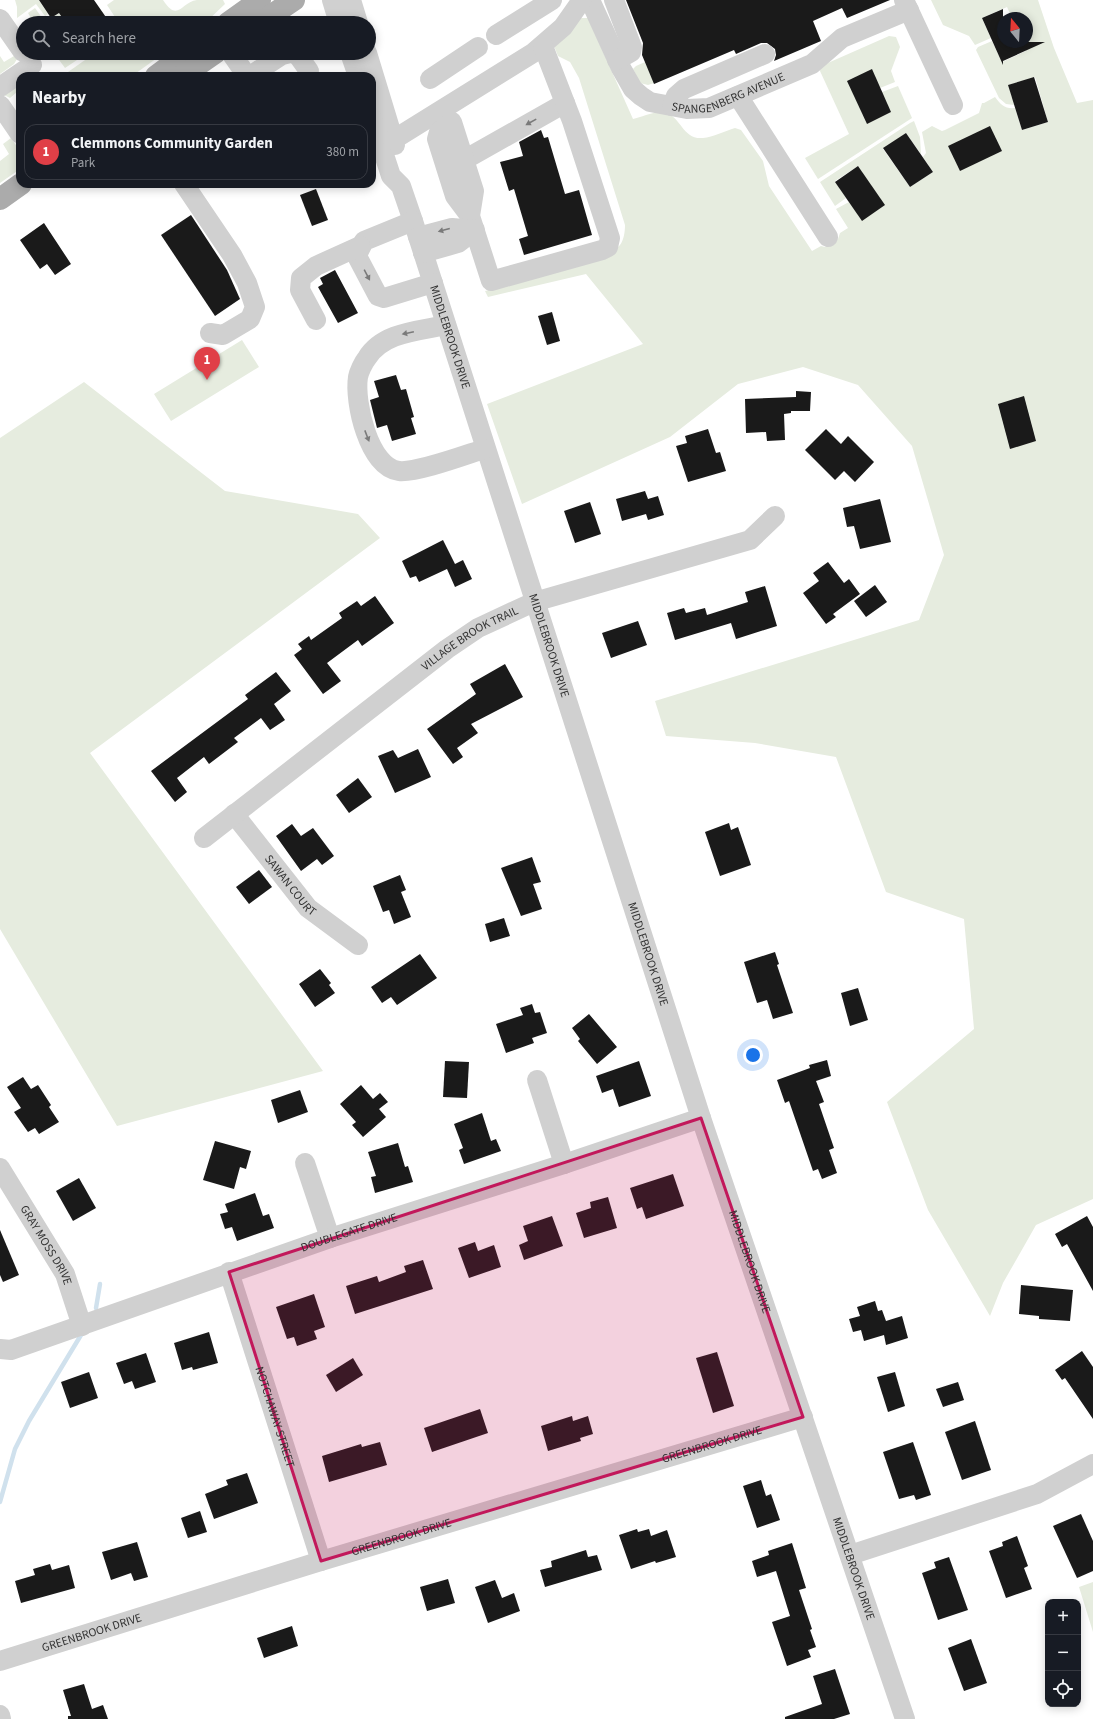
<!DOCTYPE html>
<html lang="en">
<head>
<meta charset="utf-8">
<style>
	:root { --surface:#171b24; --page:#242831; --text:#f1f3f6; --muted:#9ea1a6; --line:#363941; --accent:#e03f47 }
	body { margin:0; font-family:"Source Sans 3",sans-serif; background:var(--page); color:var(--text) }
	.controls { position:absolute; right:12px; bottom:12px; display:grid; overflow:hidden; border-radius:8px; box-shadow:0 2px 10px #0003 }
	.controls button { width:36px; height:36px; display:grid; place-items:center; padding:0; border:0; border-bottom:1px solid var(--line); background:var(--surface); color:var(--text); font:20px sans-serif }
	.compass { position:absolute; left:997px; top:12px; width:36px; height:36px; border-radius:50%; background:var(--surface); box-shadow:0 2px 10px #0003; rotate:342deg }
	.you { position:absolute; left:753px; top:1055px; width:14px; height:14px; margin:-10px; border:3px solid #fff; border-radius:50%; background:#1a73e8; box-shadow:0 0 0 6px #1a73e833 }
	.badge { display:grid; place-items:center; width:26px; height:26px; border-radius:50%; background:var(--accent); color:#fff; font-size:13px; font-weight:700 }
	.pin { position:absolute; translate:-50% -33px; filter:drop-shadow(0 1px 2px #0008) }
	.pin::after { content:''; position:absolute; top:21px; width:14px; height:12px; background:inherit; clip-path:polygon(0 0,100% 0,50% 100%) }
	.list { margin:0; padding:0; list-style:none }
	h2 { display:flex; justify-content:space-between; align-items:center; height:52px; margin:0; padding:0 16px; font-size:17px }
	h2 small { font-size:13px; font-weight:400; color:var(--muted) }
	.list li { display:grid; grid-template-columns:26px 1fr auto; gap:12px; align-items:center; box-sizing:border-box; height:56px; margin:0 8px 8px; padding:0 8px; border:1px solid var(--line); border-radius:12px }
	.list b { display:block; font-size:15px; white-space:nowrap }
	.list p { margin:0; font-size:13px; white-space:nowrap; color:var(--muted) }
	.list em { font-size:13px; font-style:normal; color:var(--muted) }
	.icon { flex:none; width:22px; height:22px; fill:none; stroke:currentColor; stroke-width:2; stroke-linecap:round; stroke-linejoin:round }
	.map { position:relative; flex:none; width:1093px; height:1719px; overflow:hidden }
	.search { position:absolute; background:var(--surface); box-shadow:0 2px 10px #0003; left:16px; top:16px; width:360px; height:44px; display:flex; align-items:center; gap:10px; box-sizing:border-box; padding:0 14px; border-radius:22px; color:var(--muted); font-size:15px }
	.panel { position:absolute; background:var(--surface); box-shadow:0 2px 10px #0003; left:16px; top:72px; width:360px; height:116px; border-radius:12px }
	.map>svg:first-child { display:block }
	.green { fill:#e6ecdf }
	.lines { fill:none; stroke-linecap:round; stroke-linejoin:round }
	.stream { stroke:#d0e1ed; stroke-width:4.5 }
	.building { fill:#1a1a1a }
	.minor { stroke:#d0d0d0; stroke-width:20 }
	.major { stroke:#ababab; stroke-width:22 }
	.oneway { fill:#7a7a7a }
	.marked { fill:#c2185b; fill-opacity:0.2; stroke:#c2185b; stroke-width:3; stroke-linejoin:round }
	.labels { text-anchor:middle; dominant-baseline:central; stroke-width:4; stroke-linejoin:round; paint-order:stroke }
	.street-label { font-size:12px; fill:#333; stroke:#fff }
</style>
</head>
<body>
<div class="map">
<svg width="1093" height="1719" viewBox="0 0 1093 1719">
	<rect width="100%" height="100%" fill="#fff"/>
	<g class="green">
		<polygon points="15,0 39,0 48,14 45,16 36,4 17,18 17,7"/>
		<path d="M114,0H163C178,23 181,2 197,0C205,0 215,0 223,0L225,4L205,23H119L107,5Z"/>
		<path d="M931,0H1038L1054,48L1077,103L1093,100V1199L1036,1225L1003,1283L990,1316L928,1210L887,1102L974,1029L964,919L886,892L836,757L755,743L666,736L655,701L919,620L944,555L912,446L858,385L803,367L738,384L670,437L522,504L487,404L643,344L586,274L488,297L485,291C510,284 607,261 620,245C624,240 625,231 625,225L579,78L570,62L558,56L554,46L580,18H588L633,119C642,117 656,110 666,113C681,117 683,140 703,138C713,137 725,131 735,128L741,130L763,161L769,186L812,251L821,246L825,247L838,239L840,233L848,228L836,209L849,202L858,166L835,181L846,198L835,206L820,182L910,123L914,121L920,137L921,154L906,133L883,149L910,187L933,172L923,157L926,153L922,132L932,126L942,131L945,130L979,113L982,103H984L995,97C1001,105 1005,109 1015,108L1022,130L1048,122L1035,77L1009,85L1014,105L1006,104L999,98L976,50L978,47L992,41L1002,62L1026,51L1027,18H1012L1007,7L982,18L991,38L975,45L969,36L943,25Z"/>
		<polygon points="35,8 45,22 59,13 66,23 34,23 28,13"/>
		<polygon points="889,36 896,37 900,47 891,71 895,82 880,88 882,92 898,86 912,118 818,179 805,158 849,134 820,71 821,66"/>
		<polygon points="54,53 76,53 80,58 65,68"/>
		<polygon points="95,53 164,53 132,76 70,76 68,72"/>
		<polygon points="0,56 4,62 14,56 17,59 14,64 0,74"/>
		<polygon points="645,62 654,83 648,85 640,83 633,69 636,66"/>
		<polygon points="20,81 20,97 17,92 10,98 4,95"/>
		<polygon points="11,138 20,151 20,169 0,183 0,161 9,154 3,144"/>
		<polygon points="242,340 259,367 171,421 154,394"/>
		<polygon points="84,382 225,491 358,514 380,538 90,753 323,1071 117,1126 0,929 0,438"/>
		<polygon points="1093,1582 1093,1632 1079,1587"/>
	</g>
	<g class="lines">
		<g class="stream">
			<polyline points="96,1308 100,1284"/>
			<polyline points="0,1502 15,1449 29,1421 81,1335"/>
		</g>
	</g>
	<g class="building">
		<polygon points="39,0 94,0 110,23 66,23 59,13 51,18"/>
		<polygon points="626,0 890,0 847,18 842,8 813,21 821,41 774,61 776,55 775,49 767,43 761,43 736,54 734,50 654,84 642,55 643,43"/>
		<polygon points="1003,9 1003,42 1045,42 1003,61 1003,65 982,18"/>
		<polygon points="872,69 891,112 867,124 847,81"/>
		<polygon points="1034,77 1048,122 1022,130 1008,85"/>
		<polygon points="990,126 1002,151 960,171 948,146"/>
		<polygon points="541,130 544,138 548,137 565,194 579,190 592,235 524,255 519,239 528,236 514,189 509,191 500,162 523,156 519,142"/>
		<polygon points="906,133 933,172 910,187 883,148"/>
		<polygon points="858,166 885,205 862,221 835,182"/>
		<polygon points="316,189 328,220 312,226 300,195"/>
		<polygon points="191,215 227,270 240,299 215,316 161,235"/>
		<polygon points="44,223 71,264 55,275 47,264 40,269 20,240"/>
		<polygon points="335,270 358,313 338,323 318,287 323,284 320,278"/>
		<polygon points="552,312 560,341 547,345 538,316"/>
		<polygon points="396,375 401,390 406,389 414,417 411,418 416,434 392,441 387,425 377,428 370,400 379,397 374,381"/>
		<polygon points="796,391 811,392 810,411 791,411 791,413 784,414 785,440 767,441 766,432 746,433 745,399 796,397"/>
		<polygon points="1024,396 1036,441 1010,449 998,404"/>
		<polygon points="708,429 716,453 720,452 726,471 688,482 676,446 687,443 685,436"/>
		<polygon points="826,429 841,444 848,436 874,462 855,482 844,471 835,480 805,450"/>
		<polygon points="645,491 648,499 658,496 664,515 648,520 646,514 622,521 616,499"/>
		<polygon points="880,499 891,542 860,549 854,526 847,527 843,508"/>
		<polygon points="590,502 601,534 575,543 564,511"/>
		<polygon points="443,540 455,564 463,560 472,579 455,587 447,569 419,582 416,576 410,578 402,561"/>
		<polygon points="828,562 844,583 849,579 860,594 833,614 836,617 826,624 803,593 819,581 813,573"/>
		<polygon points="875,585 887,602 866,617 854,601"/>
		<polygon points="765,586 777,626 736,639 731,623 675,640 667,613 684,608 686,613 705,608 707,615 748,602 745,592"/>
		<polygon points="375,596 394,623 362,646 358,640 327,663 341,681 323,694 294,655 302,649 298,644 309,636 311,640 342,618 339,613 357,601 361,606"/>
		<polygon points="638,621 647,645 611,658 602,633"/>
		<polygon points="505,664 523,697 471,724 478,733 457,748 463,757 453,764 427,729 476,694 470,684"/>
		<polygon points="276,672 291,691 274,704 285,720 270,730 261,718 234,738 238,742 209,764 204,757 177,778 187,792 175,802 151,771 248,699 245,695"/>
		<polygon points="418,749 431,777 395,793 378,756 393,750 398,758"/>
		<polygon points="358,778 372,797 349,813 336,795"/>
		<polygon points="729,823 731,830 738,827 751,865 720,876 705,832"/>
		<polygon points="292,824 301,836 313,828 334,856 322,865 317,859 301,871 276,836"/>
		<polygon points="532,857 541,882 533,884 542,909 521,916 501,868"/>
		<polygon points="259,870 272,887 249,904 236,887"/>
		<polygon points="400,875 406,890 401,892 411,917 394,924 389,910 383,912 373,886"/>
		<polygon points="504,918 510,936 490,942 485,924"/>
		<polygon points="775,952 779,964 777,965 793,1013 773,1019 767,1000 757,1003 744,962"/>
		<polygon points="420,954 437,978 397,1005 391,997 382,1003 371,987"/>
		<polygon points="320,969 331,983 329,985 335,993 315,1007 299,984"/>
		<polygon points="858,988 868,1020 850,1026 841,993"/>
		<polygon points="532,1004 535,1013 540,1012 547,1033 532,1038 534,1043 506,1053 496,1024 523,1015 520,1008"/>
		<polygon points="589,1014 617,1047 597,1064 578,1041 580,1039 572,1028"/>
		<polygon points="827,1060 831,1076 816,1081 824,1102 819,1104 834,1148 829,1150 837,1173 822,1179 818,1169 813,1171 789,1101 785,1103 777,1080 810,1068 809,1065"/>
		<polygon points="445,1061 469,1062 467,1098 443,1097"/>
		<polygon points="639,1061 651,1096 619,1107 613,1089 602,1093 596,1076"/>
		<polygon points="23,1077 31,1089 38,1085 51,1105 49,1107 59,1122 39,1134 35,1128 28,1132 14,1112 21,1108 7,1087"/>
		<polygon points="361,1085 373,1099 380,1093 388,1102 379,1109 386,1117 363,1137 352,1125 356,1122 340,1104"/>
		<polygon points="300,1090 308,1112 278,1123 271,1100"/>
		<polygon points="482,1113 491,1141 496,1139 501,1151 464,1164 459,1150 463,1148 454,1124"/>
		<polygon points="215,1141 251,1151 246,1169 240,1167 234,1189 203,1180"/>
		<polygon points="398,1143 405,1167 408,1166 413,1182 375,1193 371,1177 376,1176 368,1152"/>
		<polygon points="673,1174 684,1206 646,1219 642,1207 637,1209 630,1188"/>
		<polygon points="79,1178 96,1208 73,1221 56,1191"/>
		<polygon points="255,1193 263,1216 269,1214 274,1228 237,1241 232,1227 225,1229 220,1214 228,1212 225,1204"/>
		<polygon points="608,1197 617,1228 584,1238 576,1213 591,1208 590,1202"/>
		<polygon points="552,1216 563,1246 524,1260 519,1245 528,1241 523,1226"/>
		<polygon points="1087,1216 1093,1227 1093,1291 1067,1244 1062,1247 1055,1234"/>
		<polygon points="0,1230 19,1275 3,1282 0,1275"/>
		<polygon points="475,1242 478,1251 494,1245 501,1267 469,1278 458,1248"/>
		<polygon points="423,1260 433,1289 355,1314 346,1286 377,1276 379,1282 406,1272 404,1266"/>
		<polygon points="1021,1285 1073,1290 1070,1321 1039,1319 1039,1316 1019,1314"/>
		<polygon points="314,1294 325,1327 314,1331 317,1339 297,1346 294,1337 287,1339 276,1307"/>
		<polygon points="875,1301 878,1311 882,1310 886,1321 902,1316 908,1338 886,1345 884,1335 864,1341 861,1330 853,1332 849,1319 860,1316 857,1307"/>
		<polygon points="209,1332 218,1363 193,1370 192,1367 182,1370 174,1343"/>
		<polygon points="1082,1351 1093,1367 1093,1419 1065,1378 1062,1380 1055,1370"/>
		<polygon points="717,1352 734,1406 713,1413 696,1358"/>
		<polygon points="146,1353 156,1382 135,1389 132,1381 124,1384 116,1363"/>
		<polygon points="353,1358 363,1375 336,1392 326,1375"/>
		<polygon points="89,1372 98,1398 70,1408 61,1382"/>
		<polygon points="895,1372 905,1406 888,1412 877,1377"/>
		<polygon points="958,1382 964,1400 943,1407 936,1389"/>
		<polygon points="480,1409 488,1433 432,1452 424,1428"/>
		<polygon points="572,1416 573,1421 588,1416 593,1434 580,1438 581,1441 548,1451 541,1426"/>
		<polygon points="975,1421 991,1470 962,1480 945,1432"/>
		<polygon points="380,1442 387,1465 329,1482 322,1456 361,1444 362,1447"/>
		<polygon points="913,1442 931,1495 916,1500 914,1495 899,1499 883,1452"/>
		<polygon points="247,1473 258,1503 214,1519 205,1494 228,1485 226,1480"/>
		<polygon points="761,1480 766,1496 771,1494 780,1520 757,1528 743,1486"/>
		<polygon points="200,1511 207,1532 188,1538 181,1518"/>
		<polygon points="1081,1514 1093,1541 1093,1571 1077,1578 1053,1526"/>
		<polygon points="637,1529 638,1532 649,1529 651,1536 667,1530 676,1557 656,1563 655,1561 631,1569 619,1535"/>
		<polygon points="1017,1536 1028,1566 1024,1568 1032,1589 1006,1598 989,1551 1003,1546 1002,1542"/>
		<polygon points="137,1542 148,1577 134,1581 131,1573 111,1580 102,1552"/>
		<polygon points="792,1543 806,1588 799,1590 812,1629 810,1630 816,1647 808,1650 811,1657 787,1666 772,1622 790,1616 776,1571 757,1577 752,1561 769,1555 768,1551"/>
		<polygon points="586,1550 588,1557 597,1555 602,1570 545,1587 540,1570 552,1567 551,1561"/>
		<polygon points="949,1557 968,1610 938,1620 922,1573 936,1568 934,1562"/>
		<polygon points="50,1564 52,1570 69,1565 75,1588 21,1603 15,1581 35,1575 33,1569"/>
		<polygon points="448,1579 455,1603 427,1611 420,1587"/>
		<polygon points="495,1580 502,1598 514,1593 520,1611 488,1623 475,1587"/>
		<polygon points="292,1626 298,1646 264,1658 257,1638"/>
		<polygon points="971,1639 987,1683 964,1691 948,1648"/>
		<polygon points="835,1669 850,1714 834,1719 785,1719 785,1717 822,1704 813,1676"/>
		<polygon points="84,1684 92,1709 103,1705 108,1719 68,1719 68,1716 71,1716 63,1690"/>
	</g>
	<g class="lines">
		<g class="minor">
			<polyline points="332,0 339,23"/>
			<polyline points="351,0 358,23"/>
			<path id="s1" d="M590,0L621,68L633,89L641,96L650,102L687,109L709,108L812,64L842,38L909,10"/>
			<polyline points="614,0 632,47 631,52 617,60"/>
			<polyline points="904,0 953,105"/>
			<polyline points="0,19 23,52"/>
			<polyline points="496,35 552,0"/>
			<polyline points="231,53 247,76"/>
			<polyline points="294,53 299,57 309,71"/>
			<polyline points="350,53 358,76"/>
			<polyline points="367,53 395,145"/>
			<polyline points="250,76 282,55 290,53"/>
			<polyline points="430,79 478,47"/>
			<polyline points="0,87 32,65"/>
			<polyline points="738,96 828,237"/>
			<polyline points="0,105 20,134"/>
			<polyline points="672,106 676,96 684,89 765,54"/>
			<path id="s2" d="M372,118L391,176L401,186L413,221L701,1118L905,1719"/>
			<polyline points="393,140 533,53 563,27 582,0"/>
			<polyline points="464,160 565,103"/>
			<polyline points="184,184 232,255 247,283 255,307 250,319 223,335 210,333"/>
			<polyline points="470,216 474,191 452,122 439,132 437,139 455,196 470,216 491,281 602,250 608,247 610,238 572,121 543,46"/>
			<polyline points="413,221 364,241 358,253 358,258 378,296 384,298 433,283"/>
			<polyline points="418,237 452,228 475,230 458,243 423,253"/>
			<polyline points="316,320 300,290 301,278 316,266 360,246"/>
			<path d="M446,325C419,331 383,332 367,358C363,363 359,372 358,377C354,402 369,468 399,471C417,473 465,455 484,449"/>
			<path id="s3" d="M234,814L308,908L358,945"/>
			<path id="s4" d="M204,838L447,649L478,628L534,602L750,540L775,516"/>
			<polyline points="537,1080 564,1164"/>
			<polyline points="305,1163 330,1238"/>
			<path id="s5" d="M0,1168L65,1274L82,1326"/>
			<path id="s6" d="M229,1272L321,1561"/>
			<path id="s7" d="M0,1349L11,1350L330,1238L564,1164L701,1118"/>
			<polyline points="850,1555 1037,1494 1093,1464"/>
			<path id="s8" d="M0,1661L321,1561L803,1417"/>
			<polyline points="0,1715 1,1719"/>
		</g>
		<g class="major">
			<polyline points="228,23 260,0"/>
			<polyline points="260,23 294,0"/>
			<polyline points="156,76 187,53"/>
			<polyline points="182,76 215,53"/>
			<polyline points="0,199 21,184"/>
		</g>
	</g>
	<defs><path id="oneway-solid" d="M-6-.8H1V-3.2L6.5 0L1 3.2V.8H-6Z"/></defs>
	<g class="oneway">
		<use href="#oneway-solid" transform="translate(531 122) rotate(151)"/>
		<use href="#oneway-solid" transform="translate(444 230) rotate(165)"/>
		<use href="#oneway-solid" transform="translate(367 275) rotate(62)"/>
		<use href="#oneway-solid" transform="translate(408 333) rotate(168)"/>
		<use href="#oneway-solid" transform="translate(367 436) rotate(69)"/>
	</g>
	<path class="marked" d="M701,1118L803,1417L321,1561L229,1272Z"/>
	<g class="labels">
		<g class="street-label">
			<text stroke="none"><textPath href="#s1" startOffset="202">SPANGENBERG AVENUE</textPath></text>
			<text stroke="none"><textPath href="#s2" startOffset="234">MIDDLEBROOK DRIVE</textPath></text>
			<text stroke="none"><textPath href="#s4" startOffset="333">VILLAGE BROOK TRAIL</textPath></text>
			<text stroke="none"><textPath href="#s2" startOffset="558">MIDDLEBROOK DRIVE</textPath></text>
			<text stroke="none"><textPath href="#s3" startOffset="91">SAWAN COURT</textPath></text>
			<text stroke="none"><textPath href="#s2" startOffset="882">MIDDLEBROOK DRIVE</textPath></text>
			<text stroke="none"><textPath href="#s7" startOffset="369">DOUBLEGATE DRIVE</textPath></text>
			<text stroke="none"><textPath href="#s5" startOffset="90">GRAY MOSS DRIVE</textPath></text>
			<text stroke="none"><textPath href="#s2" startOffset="1206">MIDDLEBROOK DRIVE</textPath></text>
			<text stroke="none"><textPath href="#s6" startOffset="152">NOTCHAWAY STREET</textPath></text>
			<text stroke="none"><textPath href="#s8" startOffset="744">GREENBROOK DRIVE</textPath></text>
			<text stroke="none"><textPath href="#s8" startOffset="420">GREENBROOK DRIVE</textPath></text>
			<text stroke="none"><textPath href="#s2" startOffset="1530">MIDDLEBROOK DRIVE</textPath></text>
			<text stroke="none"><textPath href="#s8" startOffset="96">GREENBROOK DRIVE</textPath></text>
		</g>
	</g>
</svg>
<div class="controls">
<button>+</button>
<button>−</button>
<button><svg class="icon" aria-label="locate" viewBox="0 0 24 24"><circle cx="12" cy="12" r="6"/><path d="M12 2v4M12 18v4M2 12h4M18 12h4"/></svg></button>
</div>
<svg class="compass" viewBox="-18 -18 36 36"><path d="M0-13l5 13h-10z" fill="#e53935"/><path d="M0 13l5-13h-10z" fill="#9ea1a6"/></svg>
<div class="you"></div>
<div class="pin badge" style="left:207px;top:380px">1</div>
<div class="search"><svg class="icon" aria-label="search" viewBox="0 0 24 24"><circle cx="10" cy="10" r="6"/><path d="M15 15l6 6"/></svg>Search here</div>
<section class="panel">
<h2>Nearby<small></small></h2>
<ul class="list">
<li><span class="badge">1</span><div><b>Clemmons Community Garden</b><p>Park</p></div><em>380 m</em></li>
</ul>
</section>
</div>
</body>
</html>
